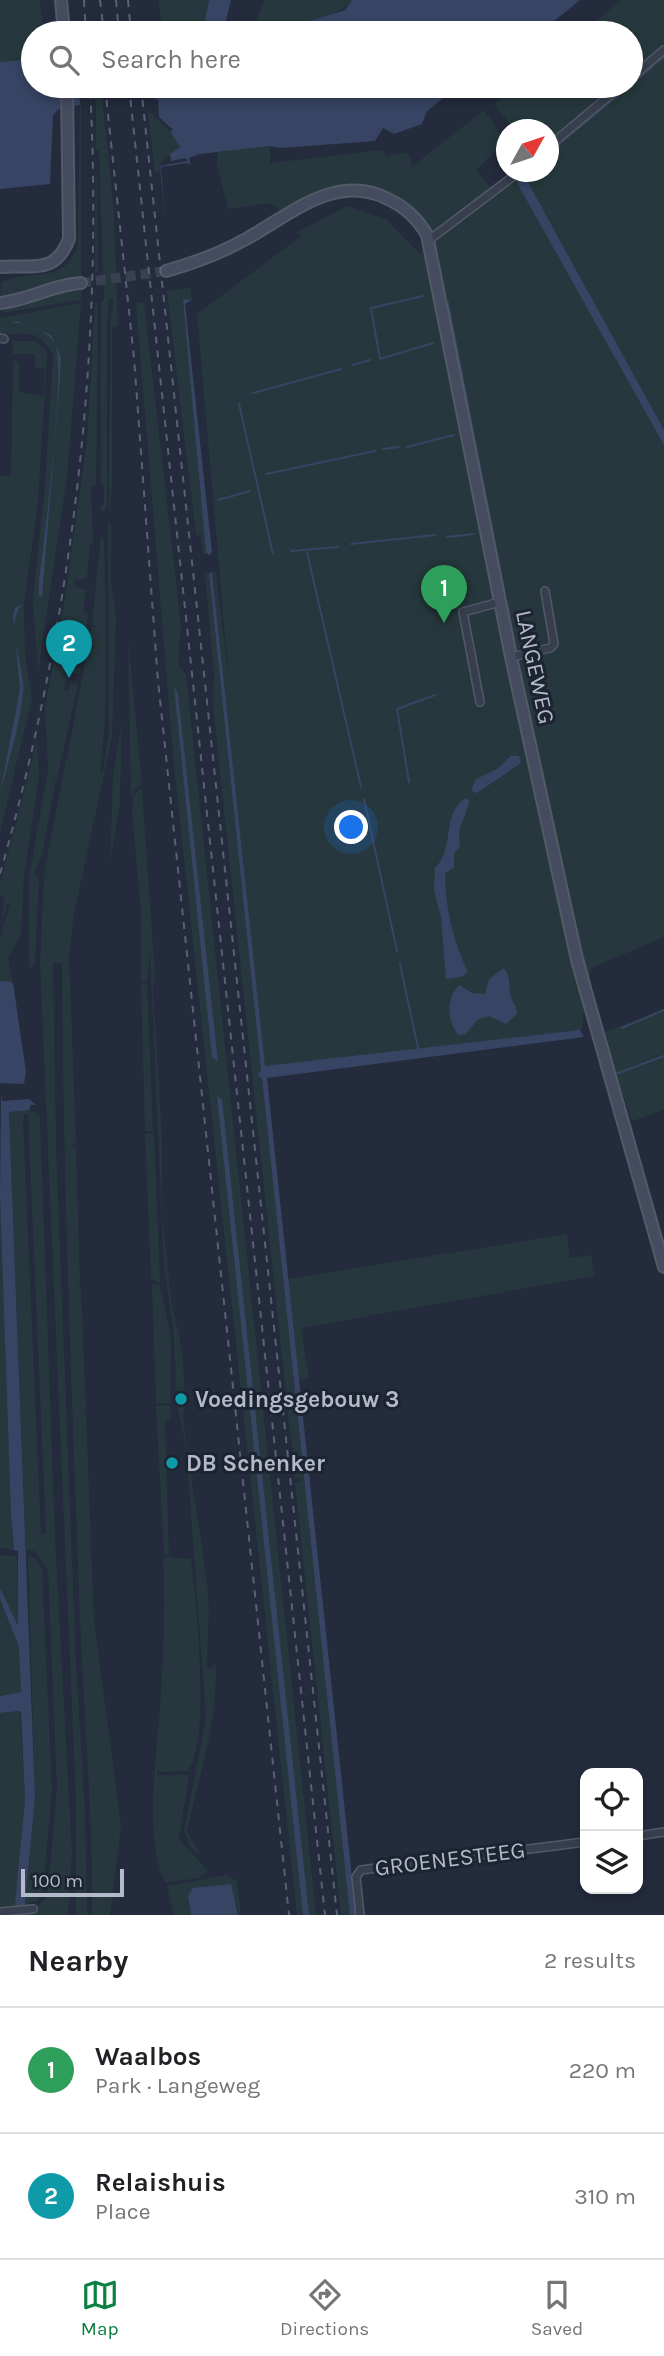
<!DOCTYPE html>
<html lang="en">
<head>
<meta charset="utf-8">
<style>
	:root { --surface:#fff; --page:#f6f6f6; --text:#202124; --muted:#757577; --line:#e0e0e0; --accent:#0b8043 }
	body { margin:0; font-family:Karla,sans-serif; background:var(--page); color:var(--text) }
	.controls { position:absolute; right:21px; bottom:21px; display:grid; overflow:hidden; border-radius:14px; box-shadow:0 4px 10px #0003 }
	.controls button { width:63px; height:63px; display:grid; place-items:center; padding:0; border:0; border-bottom:2px solid var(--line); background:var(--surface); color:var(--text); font:35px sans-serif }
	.compass { position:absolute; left:496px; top:119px; width:63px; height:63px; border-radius:50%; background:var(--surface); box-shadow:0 4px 10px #0003; rotate:50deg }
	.scale { position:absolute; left:21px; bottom:18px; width:103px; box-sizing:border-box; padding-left:7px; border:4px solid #b3b9c8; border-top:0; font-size:19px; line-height:24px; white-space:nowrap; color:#b3b9c8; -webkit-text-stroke:5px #1c2331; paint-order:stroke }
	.you { position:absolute; left:352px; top:828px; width:24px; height:24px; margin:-18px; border:5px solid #fff; border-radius:50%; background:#1a73e8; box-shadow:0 0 0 10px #1a73e833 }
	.badge { display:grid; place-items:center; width:46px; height:46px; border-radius:50%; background:var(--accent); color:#fff; font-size:23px; font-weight:700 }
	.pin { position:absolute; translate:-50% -58px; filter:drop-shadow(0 2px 4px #0008) }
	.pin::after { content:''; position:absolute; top:37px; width:24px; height:21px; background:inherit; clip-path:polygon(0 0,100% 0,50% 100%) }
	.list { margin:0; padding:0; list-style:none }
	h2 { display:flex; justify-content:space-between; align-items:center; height:91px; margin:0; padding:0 28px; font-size:30px }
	h2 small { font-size:23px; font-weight:400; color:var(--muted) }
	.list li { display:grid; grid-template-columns:46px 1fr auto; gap:21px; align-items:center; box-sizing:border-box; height:126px; padding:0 28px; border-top:2px solid var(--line) }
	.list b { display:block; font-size:26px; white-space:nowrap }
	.list p { margin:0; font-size:23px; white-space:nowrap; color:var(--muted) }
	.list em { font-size:23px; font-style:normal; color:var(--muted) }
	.icon { flex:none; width:38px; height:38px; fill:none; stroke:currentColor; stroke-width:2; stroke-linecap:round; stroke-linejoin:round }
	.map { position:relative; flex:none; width:664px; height:1915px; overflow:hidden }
	.search { position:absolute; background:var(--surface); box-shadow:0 4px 10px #0003; left:21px; right:21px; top:21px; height:77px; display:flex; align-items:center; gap:18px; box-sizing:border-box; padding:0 24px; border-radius:38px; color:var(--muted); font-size:26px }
	.sheet { height:343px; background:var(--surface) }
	nav { display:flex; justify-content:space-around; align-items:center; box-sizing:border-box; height:98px; border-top:2px solid var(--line); background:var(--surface); font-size:19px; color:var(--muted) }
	nav a { display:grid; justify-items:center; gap:4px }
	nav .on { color:var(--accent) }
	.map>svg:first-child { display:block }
	.green { fill:#26383d; fill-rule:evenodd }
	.water { fill:#374463 }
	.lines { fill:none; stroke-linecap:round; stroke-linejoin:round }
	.stream { stroke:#374463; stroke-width:2 }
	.secondary-tunnel { stroke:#394051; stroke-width:10; stroke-dasharray:10 5; stroke-linecap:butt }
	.street-casing { stroke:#525967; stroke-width:10 }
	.secondary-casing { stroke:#525967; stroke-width:14 }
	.street { stroke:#373e4d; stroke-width:7 }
	.secondary { stroke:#454c60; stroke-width:10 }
	.rail { stroke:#596174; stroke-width:2; stroke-dasharray:7 7; stroke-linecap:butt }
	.culture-dot { fill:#0f9aa8; stroke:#1c2331; stroke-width:2.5 }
	.labels { text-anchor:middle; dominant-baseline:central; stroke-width:6; stroke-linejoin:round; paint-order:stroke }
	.street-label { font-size:23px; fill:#b3b9c8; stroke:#1c2331 }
	.poi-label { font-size:23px; font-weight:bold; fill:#b3b9c8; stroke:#1c2331; text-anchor:start }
</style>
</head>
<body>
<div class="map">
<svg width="664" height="1915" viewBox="0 0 664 1915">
	<rect width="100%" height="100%" fill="#242b3c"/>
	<g class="green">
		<polygon points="0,0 40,0 44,33 33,33 33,59 0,62"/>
		<polygon points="158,0 209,0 205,19 214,29 213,33 163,33"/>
		<path d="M264,0H352C337,19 283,33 259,33L257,19Z"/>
		<polygon points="621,0 664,0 664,44 631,72 631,33 581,33"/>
		<polygon points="664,53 664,937 591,968 581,1031 264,1070 212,572 216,572 229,681 197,314 301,236 299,233 292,235 347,206 386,219 420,254 520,172 548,172 549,148 624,86 631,86 631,80"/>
		<path d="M77,86H80L81,110V279C52,281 29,293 0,298L1,283C31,266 62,288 78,246L80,105Z"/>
		<polygon points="93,86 101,86 114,212 118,326 112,328 112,487 109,515 110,325 114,299 109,298 107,323 107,505 104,513 101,510 101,505 104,505 104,485 101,485 101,301 104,301 99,150 96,151 98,272 95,273 96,103"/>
		<polygon points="516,86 614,86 549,141 548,130 514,129 494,104"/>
		<path d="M484,110L506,142L476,170L491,187L434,230C422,225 416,212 406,204C366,170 319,187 280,210L269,203L228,209L217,166L218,152L270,146V163L383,150L386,156L407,152L413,166Z"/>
		<polygon points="148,111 170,131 180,147 161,162 159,172 155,172"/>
		<path d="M81,287V300L2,313L1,309C29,303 52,291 81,287Z"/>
		<polygon points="190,287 192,300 184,299 206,553 203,555 201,535 196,535 167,291"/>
		<polygon points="98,302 96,485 91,486 93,543 90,544 87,578 75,580 74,586 86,590 83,612 88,613 85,640 69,637 62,660 65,665 81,668 79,674 67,671 62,674 66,676 64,690 69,691 70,683 78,685 57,778 50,778 56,779 42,855 34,872 39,878 35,963 29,969 29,877 48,770 45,708 65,599 87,441 95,303"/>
		<polygon points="144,302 181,626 178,664 186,674 316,1915 297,1915 173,755 136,303"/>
		<path d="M81,303L67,477L38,672L33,600L45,486L53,356C42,330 25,333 0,335V318Z"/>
		<polygon points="12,341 34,341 46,351 47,358 38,502 24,605 25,654 32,698 0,833 0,476 11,476 13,360 19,362 19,392 44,396 45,369 35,368 35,354 13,354"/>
		<path d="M108,523L111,526V583L116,617L112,737L74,914L69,956L76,1142L71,1146L76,1149L80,1286L76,1289H81L86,1409L82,1412H86L91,1542L85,1545H91L94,1621L121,1825L110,1915H92C93,1816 84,1718 80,1619C72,1400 63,1182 62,963L53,962L56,1143L76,1665L85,1811L87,1915H76V1801L40,963L44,876L49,877L44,874L66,760H71L67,758L92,626L98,627L92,624L101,533L104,541L106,625L105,724L100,773L103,770L109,731Z"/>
		<polygon points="209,573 261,1070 257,1076 262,1078 350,1915 341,1915 295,1483 301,1482 301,1478 295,1479 294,1472 300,1471 300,1467 294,1467 293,1460 298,1459 298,1456 294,1455 290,1433 213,705 214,673 205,575"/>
		<polygon points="128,638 142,785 134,790 131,799"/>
		<polygon points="122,719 120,801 110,865 113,776"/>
		<polygon points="37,740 39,777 24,876 21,934 8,958 13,983 0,982 0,938 10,904 7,904 0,927 5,898 0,896 0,885"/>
		<polygon points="142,788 155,977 153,987 162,1137 162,1214 171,1299 182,1350 185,1393 177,1393 173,1327 164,1266 150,952 147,981 141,981 141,910 132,813 134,794"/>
		<polygon points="141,983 147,983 153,1131 145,1131"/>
		<polygon points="664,1009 664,1110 632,1121 602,1033"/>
		<path d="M24,1110L40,1113L35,1114L40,1116L55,1538L72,1853L68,1915H24L45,1900L48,1892L57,1788L48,1570L35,1551L26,1550L9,1112ZM28,1114L46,1533L41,1535L23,1120L24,1115Z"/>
		<polygon points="154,1133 160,1283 151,1279 145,1134"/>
		<polygon points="0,1198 11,1515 14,1550 0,1548"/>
		<polygon points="567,1234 570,1258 591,1255 594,1276 301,1328 309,1378 298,1380 288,1279"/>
		<polygon points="152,1284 160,1285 171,1338 170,1403 156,1404"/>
		<polygon points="170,1405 171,1420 165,1421 169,1555 164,1555 156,1406"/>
		<path d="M177,1406H185L183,1416C189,1475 202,1534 208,1593C210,1618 207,1644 207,1669H213L215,1660C220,1716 199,1776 187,1831L201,1856L190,1846L184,1831L206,1718L186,1446Z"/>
		<polygon points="0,1555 17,1556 18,1626 15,1626 0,1588"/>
		<polygon points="28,1555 36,1559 42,1570 52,1791 43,1889 37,1901 25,1904 35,1797"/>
		<path d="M168,1557L191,1559C196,1599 211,1741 188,1771L159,1772L158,1768L157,1775H189L179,1839L208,1871L198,1878L166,1883C143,1844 157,1752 160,1707C163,1658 166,1608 163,1558Z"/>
		<polygon points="0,1599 19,1647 21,1692 0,1696"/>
		<polygon points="20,1711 25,1800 15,1909 0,1911 0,1713"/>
		<polygon points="227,1875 237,1881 241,1915 238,1915 238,1907 188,1902 191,1915 174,1915 167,1886"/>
	</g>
	<g class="water">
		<polygon points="209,0 231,0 223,33 213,33 214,29 205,20"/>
		<polygon points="352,0 580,0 553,22 549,33 273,33 345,10"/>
		<polygon points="33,59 33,86 50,86 61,95 80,95 80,105 59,109 53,115 50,184 0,189 0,62"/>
		<polygon points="458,86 427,111 422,124 394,134 383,128 375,141 280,148 270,146 200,154 189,158 191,165 187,163 161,167 166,228 160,166 187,161 186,158 171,161 170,154 180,147 170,131 173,130 159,117 158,100 147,95 147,86"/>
		<polygon points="525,177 664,430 664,445 517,183"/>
		<polygon points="183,299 192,300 185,304 212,552 210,555 206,553"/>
		<path d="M17,321L51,335L61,357L60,378L42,597L39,596V582C43,545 68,364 54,342C47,332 28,323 16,323C11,322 5,326 2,326Z"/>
		<polygon points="212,572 265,1066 580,1030 584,1037 267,1078 356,1915 350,1915 262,1078 257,1076 261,1070 209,573"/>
		<path d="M22,604C3,628 26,667 23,693C20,727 8,761 0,794L20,689L13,615L15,608Z"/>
		<polygon points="174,686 178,694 218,1062 212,1057"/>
		<polygon points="511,756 519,756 521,763 477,793 471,791 476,779 497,769"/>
		<path d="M465,798L470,801L459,831L460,846L454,854V868L445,873C445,907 453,941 468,972L461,977L446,979L441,917L434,890L435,868C456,847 440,817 465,798Z"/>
		<path d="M504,968C512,979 508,985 511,997C513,1004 517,1005 517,1014L506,1024L489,1016L477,1020L466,1034L458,1035C447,1020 446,999 459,985L472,993L485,994L489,979Z"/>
		<polygon points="7,981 13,983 26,1072 24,1084 0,1083 0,982"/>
		<polygon points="1,1093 2,1101 29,1099 36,1105 31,1105 29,1110 9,1112 35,1797 24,1915 14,1915 25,1800 21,1713 20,1711 0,1713 0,1696 21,1692 19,1647 0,1599 0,1588 18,1626 18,1551 14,1550 11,1515 0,1198"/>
		<polygon points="217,1096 222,1099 309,1915 303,1915"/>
		<polygon points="231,1884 238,1915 191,1915 188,1897 192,1888"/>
	</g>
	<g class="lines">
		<g class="stream">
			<polyline points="659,61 664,57"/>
			<polyline points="631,85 652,67"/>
			<polyline points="548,153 622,92"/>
			<polyline points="519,178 526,172"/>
			<polyline points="423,296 371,308 380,359 433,343"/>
			<polyline points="448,303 505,595"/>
			<polyline points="352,365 370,360"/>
			<polyline points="253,393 341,369"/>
			<polyline points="239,404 273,554"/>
			<polyline points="407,447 454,435"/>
			<polyline points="383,449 399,447"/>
			<polyline points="266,474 375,451"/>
			<polyline points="218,500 250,491"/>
			<polyline points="447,537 474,534"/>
			<polyline points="351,544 435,535"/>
			<polyline points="291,551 338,547"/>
			<polyline points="307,552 361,787"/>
			<polyline points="507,603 516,651"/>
			<polyline points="539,760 566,885"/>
			<polyline points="409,782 397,709 435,695"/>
			<polyline points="364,799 397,951"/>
			<polyline points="568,894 591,988"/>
			<polyline points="400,964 418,1048"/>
			<polyline points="622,1028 664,1010"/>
			<polyline points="613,1067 639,1160"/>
			<polyline points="616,1074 664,1056"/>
		</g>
		<polyline class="secondary-tunnel" points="81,283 166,271"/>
		<g class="street-casing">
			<g id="street">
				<polyline points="631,78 664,50"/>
				<polyline points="548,147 621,86"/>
				<polyline points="429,240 519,172"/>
				<polyline points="0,338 4,339"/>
				<polyline points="511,657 550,648 554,644 545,591"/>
				<polyline points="480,702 463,612 500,602"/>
				<polyline points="638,1836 664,1832"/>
				<polyline points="0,1912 33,1909"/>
				<polyline points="360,1915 356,1877 361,1870 585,1842"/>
			</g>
		</g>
		<g class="secondary-casing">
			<g id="secondary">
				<polyline points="61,0 64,33"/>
				<path d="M0,267C31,264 55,276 69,239L67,86"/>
				<path d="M166,271C194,263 221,253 246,239C290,215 336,172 388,199C405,207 418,219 427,235L511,657L577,960L664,1267"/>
				<path d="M0,303C29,300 52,285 81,283"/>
			</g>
		</g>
		<use href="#street" class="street"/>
		<use href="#secondary" class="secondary"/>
		<g class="rail">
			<polyline points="84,0 86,33"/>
			<polyline points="100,0 104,33"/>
			<polyline points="116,0 119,33"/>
			<polyline points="128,0 131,33"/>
			<polyline points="105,86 134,358 158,681 289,1915"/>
			<polyline points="129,86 325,1915"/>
			<polyline points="141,86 337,1915"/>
			<path d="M0,874C73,618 104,351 90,86"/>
		</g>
	</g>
	<g class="culture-dot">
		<circle cx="181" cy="1399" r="7"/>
		<circle cx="172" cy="1463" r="7"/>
	</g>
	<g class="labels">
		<g class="street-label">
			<text transform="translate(535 667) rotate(78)">LANGEWEG</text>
			<text transform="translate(450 1859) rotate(-7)">GROENESTEEG</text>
		</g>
		<g class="poi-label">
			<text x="195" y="1399">Voedingsgebouw 3</text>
			<text x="186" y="1463">DB Schenker</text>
		</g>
	</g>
</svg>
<div class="controls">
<button><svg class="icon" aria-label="locate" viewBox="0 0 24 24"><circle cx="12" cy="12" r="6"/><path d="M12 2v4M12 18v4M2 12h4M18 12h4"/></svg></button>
<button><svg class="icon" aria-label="layers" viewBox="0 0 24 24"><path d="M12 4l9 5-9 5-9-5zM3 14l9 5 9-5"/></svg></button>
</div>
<svg class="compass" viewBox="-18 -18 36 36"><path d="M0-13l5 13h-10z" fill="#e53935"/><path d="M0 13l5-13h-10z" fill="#757577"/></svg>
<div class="scale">100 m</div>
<div class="you"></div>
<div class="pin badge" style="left:444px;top:623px;background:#2e9e5b">1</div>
<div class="pin badge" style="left:69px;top:678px;background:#0f9aa8">2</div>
<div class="search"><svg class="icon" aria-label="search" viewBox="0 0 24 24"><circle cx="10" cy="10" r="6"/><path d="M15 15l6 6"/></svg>Search here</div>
</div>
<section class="sheet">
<h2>Nearby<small>2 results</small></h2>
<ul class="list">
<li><span class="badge" style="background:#2e9e5b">1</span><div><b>Waalbos</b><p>Park · Langeweg</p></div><em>220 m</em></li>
<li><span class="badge" style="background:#0f9aa8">2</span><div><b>Relaishuis</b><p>Place</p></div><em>310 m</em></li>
</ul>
</section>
<nav>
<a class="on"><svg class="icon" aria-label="map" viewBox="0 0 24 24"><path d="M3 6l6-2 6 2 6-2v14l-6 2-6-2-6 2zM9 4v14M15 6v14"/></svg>Map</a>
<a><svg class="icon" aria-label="directions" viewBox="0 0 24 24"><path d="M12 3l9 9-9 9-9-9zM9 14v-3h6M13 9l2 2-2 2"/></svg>Directions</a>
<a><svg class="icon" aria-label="saved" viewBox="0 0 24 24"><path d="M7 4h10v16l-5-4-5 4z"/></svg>Saved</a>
</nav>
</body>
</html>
